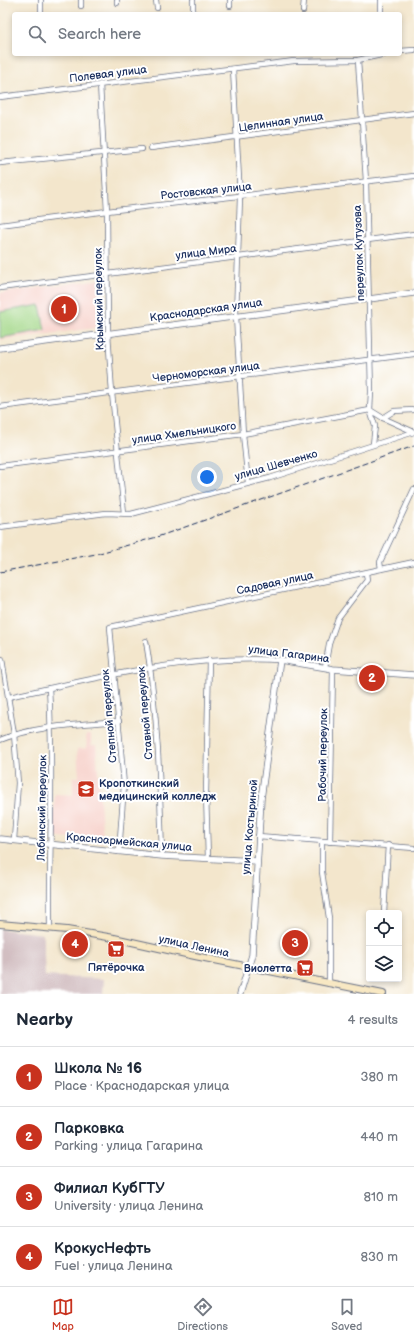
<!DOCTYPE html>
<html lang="en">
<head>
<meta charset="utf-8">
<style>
	:root { --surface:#fff; --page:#f2f2f3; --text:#1f2937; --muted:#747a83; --line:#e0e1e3; --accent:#c8321e }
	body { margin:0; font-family:"Balsamiq Sans",sans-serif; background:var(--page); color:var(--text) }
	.controls { position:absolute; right:12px; bottom:12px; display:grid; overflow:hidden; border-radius:4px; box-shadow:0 2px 6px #0003 }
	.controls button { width:36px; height:36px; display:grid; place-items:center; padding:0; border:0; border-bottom:1px solid var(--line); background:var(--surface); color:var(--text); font:20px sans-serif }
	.you { position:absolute; left:207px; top:477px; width:14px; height:14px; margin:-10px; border:3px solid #fff; border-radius:50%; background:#1a73e8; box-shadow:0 0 0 6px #1a73e833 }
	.badge { display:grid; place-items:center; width:26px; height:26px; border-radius:50%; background:var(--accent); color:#fff; font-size:13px; font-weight:700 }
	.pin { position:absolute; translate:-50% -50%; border:2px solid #fff; box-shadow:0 1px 4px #0006 }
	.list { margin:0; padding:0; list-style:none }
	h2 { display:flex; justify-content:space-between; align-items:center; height:52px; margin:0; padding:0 16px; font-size:17px }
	h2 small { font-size:13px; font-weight:400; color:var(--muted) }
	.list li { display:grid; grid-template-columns:26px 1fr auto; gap:12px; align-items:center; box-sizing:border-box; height:60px; padding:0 16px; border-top:1px solid var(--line) }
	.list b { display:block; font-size:15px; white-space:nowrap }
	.list p { margin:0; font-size:13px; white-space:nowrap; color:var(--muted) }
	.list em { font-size:13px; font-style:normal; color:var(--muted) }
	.icon { flex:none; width:22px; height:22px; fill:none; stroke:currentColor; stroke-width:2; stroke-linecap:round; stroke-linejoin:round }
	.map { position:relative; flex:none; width:414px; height:994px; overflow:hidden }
	.search { position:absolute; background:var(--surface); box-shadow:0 2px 6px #0003; left:12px; right:12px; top:12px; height:44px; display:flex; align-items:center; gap:10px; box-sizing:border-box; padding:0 14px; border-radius:4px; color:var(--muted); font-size:15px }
	.sheet { height:292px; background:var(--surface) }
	nav { display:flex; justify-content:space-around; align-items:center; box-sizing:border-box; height:56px; border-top:1px solid var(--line); background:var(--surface); font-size:11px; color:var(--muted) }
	nav a { display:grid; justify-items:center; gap:2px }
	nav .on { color:var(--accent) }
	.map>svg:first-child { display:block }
	.built { fill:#f7d0c9 }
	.industrial { fill:#d2bec1 }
	.green { fill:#a2d787; stroke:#5e8372 }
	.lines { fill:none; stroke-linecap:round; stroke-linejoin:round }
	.minor-casing { stroke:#676f84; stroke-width:6 }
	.tertiary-casing { stroke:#676f84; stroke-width:7 }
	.secondary-casing { stroke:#676f84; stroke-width:8 }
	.minor { stroke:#fff; stroke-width:4.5 }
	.tertiary { stroke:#fff; stroke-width:5.5 }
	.secondary { stroke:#f8e8c3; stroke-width:6 }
	.rail { stroke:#1b2f5e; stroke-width:1; stroke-dasharray:6 3; stroke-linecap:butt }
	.labels { text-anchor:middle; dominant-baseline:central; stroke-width:4; stroke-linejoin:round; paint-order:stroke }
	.street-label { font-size:11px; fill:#1b2f5e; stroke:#fff }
	.poi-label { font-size:11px; font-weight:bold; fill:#1b2f5e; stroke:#fff; text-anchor:start }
</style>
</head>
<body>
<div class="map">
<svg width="414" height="994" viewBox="0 0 414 994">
	<rect width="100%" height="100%" fill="#fff"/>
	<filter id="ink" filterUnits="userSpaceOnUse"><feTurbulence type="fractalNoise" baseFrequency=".025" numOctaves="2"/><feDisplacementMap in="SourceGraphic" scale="8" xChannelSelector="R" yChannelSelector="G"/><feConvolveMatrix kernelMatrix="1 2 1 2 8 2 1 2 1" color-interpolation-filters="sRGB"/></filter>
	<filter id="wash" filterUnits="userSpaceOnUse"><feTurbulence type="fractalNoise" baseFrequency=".012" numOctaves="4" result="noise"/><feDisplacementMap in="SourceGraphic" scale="16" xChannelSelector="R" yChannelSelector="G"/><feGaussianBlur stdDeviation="0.9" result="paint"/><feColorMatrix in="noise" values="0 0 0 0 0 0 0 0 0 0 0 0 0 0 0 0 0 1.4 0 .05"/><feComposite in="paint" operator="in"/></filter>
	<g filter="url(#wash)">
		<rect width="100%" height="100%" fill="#f3e6cc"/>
		<g class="built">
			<polygon points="103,279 96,328 0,340 0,293"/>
			<polygon points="86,735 91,735 91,745 96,745 103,842 52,837 55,794 73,795 73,777 79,777 77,749 87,748"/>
		</g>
		<polygon class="industrial" points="0,929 43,934 45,976 104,979 103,994 0,994"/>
		<polygon class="green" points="40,305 45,330 0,338 0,312"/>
	</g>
	<g filter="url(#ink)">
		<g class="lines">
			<g class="minor-casing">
				<g id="minor">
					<polyline points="41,0 41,12"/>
					<polyline points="81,0 81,6"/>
					<polyline points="117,0 117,3"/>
					<polyline points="156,0 157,8"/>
					<polyline points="230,0 230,6"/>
					<polyline points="381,0 381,13"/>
					<polyline points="303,11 304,0"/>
					<polyline points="193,13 193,0"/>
					<polyline points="400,51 414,50"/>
					<polyline points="358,60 366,181 371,392 370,410 375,426 373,444"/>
					<polyline points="233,69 240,197 236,316 243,434 248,483"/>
					<polyline points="100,84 107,211 108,333 112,393 124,513"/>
					<polyline points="0,97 294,61 358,60 386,54"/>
					<polyline points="151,148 414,113"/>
					<polyline points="0,163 142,149"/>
					<polyline points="0,225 107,211 414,176"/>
					<polyline points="0,288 414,234"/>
					<polyline points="0,407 414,354"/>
					<polyline points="383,418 394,411 414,410"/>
					<polyline points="0,466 243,434 370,410 383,418 414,432"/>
					<polyline points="0,527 106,513 131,514 270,478 414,432"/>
					<polyline points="381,569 380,562 414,489"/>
					<path d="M146,641C158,712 160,785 162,856"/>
					<polyline points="2,659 14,734 18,783 14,840"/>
					<polyline points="325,667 329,644 338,618 367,580 366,573"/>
					<path d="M49,688C54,769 49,848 50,929"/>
					<path d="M9,697C99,677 187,655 280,660"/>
					<path d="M0,740C36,725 80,725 119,721"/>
					<polyline points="258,836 414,848"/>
					<polyline points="322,841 322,872 329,918 329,984"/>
					<polyline points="330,842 333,669"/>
					<polyline points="119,852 124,785 110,627 414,562"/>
					<polyline points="208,858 206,794 209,660"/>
					<polyline points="384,913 388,845"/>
				</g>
			</g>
			<g class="tertiary-casing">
				<g id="tertiary">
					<polyline points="0,348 414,293"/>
					<polyline points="0,839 162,856 256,861"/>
					<polyline points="240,994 252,955 261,799 280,660 333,669 414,675"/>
				</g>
			</g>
			<g class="secondary-casing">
				<polyline id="secondary" points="0,924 67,930 114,938 195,956 383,994"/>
			</g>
			<use href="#minor" class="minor"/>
			<use href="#tertiary" class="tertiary"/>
			<use href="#secondary" class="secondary"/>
			<polyline class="rail" points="0,572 96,554 157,537 414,446"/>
		</g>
	</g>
	<defs>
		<g id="university-square" transform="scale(0.9)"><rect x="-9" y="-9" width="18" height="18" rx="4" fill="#c8321e" stroke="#fff"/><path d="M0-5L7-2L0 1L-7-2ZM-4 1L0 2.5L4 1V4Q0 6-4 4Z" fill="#fff"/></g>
		<g id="supermarket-square" transform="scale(0.9)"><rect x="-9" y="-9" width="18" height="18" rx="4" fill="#c8321e" stroke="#fff"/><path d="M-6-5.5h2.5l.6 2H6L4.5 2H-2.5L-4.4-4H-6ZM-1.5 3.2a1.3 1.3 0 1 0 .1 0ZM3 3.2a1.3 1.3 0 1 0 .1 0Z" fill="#fff"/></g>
	</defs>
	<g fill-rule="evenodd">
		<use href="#university-square" x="86" y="789"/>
		<use href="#supermarket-square" x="116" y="949"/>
		<use href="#supermarket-square" x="305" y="968"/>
	</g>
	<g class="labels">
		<g class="street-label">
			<text transform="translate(108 74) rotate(-7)">Полевая улица</text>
			<text transform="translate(281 122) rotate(-8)">Целинная улица</text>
			<text transform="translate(206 191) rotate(-6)">Ростовская улица</text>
			<text transform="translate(206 252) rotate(-7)">улица Мира</text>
			<text transform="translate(359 253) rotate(-92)">переулок Кутузова</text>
			<text transform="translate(99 299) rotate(-91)">Крымский переулок</text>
			<text transform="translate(206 310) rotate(-8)">Краснодарская улица</text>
			<text transform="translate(206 372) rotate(-7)">Черноморская улица</text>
			<text transform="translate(184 433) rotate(-8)">улица Хмельницкого</text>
			<text transform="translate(276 465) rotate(-16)">улица Шевченко</text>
			<text transform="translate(275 583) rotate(-12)">Садовая улица</text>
			<text transform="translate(289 654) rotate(7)">улица Гагарина</text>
			<text transform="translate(145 713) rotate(-95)">Ставной переулок</text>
			<text transform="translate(109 716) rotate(-95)">Степной переулок</text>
			<text transform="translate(323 755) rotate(-89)">Рабочий переулок</text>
			<text transform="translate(42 808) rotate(-89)">Лабинский переулок</text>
			<text transform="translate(250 827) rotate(-85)">улица Костыриной</text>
			<text transform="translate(129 842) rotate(5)">Красноармейская улица</text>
			<text transform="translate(194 946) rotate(12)">улица Ленина</text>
		</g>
		<g class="poi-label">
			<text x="99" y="783">Кропоткинский<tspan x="99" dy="13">медицинский колледж</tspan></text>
			<text x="116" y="967" text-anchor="middle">Пятёрочка</text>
			<text x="292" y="968" text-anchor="end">Виолетта</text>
		</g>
	</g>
</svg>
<div class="controls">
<button><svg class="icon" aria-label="locate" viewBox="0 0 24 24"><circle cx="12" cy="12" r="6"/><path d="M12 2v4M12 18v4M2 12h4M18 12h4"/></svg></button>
<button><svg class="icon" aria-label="layers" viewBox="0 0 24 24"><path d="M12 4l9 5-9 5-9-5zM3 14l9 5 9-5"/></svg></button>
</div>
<div class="you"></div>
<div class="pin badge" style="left:64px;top:309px">1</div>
<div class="pin badge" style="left:372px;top:678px">2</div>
<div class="pin badge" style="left:295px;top:943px">3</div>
<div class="pin badge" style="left:75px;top:944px">4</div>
<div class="search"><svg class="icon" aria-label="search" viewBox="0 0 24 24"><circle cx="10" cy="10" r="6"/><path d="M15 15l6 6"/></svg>Search here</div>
</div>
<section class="sheet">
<h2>Nearby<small>4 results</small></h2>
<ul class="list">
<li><span class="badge">1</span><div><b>Школа № 16</b><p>Place · Краснодарская улица</p></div><em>380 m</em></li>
<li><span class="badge">2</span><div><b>Парковка</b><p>Parking · улица Гагарина</p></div><em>440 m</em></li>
<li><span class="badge">3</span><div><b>Филиал КубГТУ</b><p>University · улица Ленина</p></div><em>810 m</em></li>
<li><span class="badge">4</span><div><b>КрокусНефть</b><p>Fuel · улица Ленина</p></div><em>830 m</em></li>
</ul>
</section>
<nav>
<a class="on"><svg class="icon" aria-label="map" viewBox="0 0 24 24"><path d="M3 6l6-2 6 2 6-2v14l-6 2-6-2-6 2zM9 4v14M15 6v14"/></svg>Map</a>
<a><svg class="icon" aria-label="directions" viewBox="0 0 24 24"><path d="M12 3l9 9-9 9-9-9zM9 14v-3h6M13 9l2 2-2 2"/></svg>Directions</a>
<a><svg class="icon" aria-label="saved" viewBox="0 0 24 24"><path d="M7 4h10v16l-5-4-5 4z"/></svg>Saved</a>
</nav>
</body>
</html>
